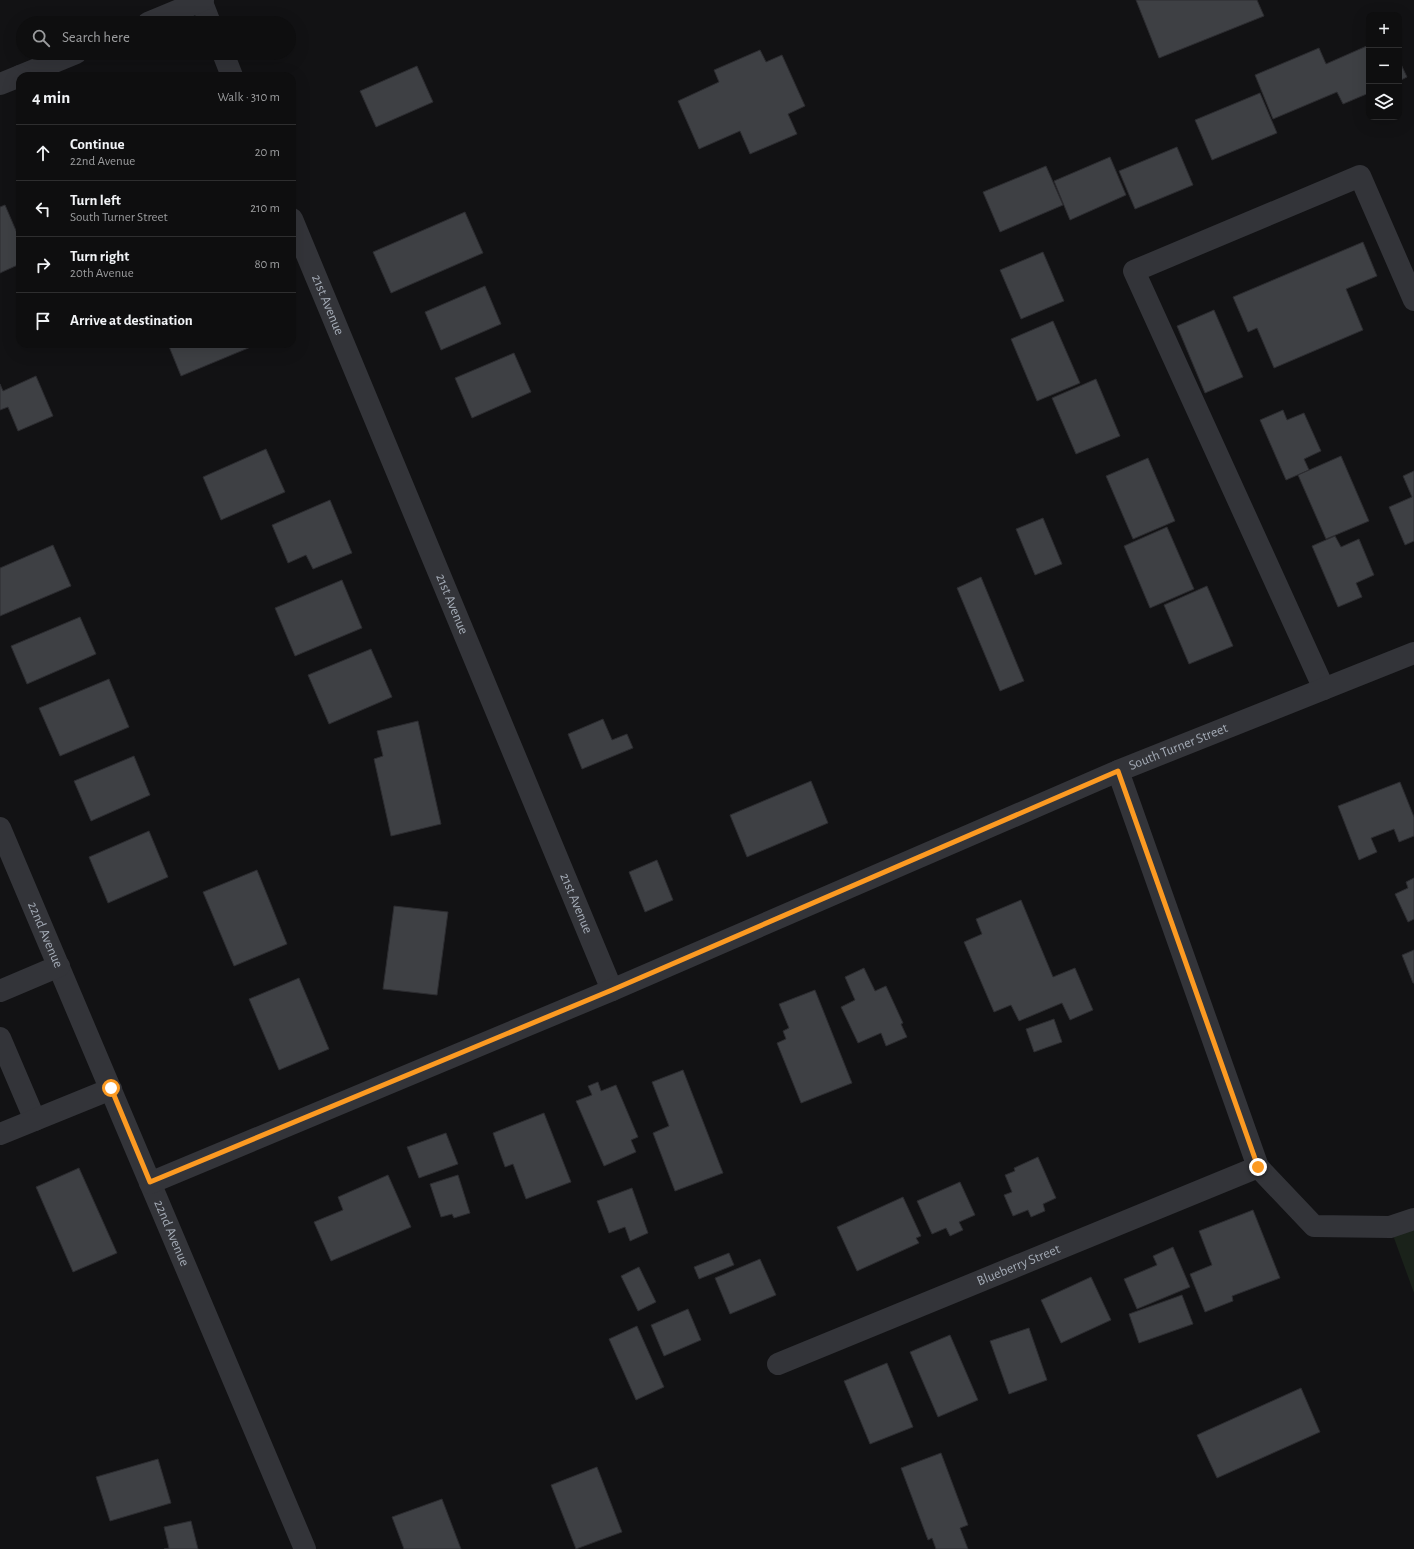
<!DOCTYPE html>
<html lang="en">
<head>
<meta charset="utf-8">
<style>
	:root { --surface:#0e0e0f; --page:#1c1c1d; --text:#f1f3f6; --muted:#9b9c9e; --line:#2e2e2f }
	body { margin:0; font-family:"Alegreya Sans",sans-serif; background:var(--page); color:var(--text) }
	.controls { position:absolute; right:12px; top:12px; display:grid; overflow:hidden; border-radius:8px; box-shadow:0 4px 16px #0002 }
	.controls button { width:36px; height:36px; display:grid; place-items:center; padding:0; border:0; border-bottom:1px solid var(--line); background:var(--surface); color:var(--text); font:20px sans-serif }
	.stop { position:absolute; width:12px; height:12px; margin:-9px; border:3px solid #fc9a22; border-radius:50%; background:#fff }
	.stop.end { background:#fc9a22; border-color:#fff; box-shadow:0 1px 4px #0008 }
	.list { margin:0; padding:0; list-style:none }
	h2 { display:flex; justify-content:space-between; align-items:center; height:52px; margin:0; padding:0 16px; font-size:17px }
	h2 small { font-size:13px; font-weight:400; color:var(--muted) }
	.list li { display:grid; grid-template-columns:26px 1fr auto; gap:12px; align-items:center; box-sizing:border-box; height:56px; padding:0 16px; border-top:1px solid var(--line) }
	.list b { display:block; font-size:15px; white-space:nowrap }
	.list p { margin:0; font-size:13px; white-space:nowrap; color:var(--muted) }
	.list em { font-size:13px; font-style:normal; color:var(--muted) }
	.icon { flex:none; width:22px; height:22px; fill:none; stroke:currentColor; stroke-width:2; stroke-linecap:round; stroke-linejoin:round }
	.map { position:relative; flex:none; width:1414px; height:1549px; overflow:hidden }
	.search { position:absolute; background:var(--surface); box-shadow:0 4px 16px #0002; left:16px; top:16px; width:280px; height:44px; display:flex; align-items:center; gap:10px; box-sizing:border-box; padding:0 14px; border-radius:22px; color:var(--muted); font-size:15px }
	.panel { position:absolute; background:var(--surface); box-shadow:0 4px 16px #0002; left:16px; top:72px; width:280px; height:276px; border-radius:12px }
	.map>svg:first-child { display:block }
	.green { fill:#1a221a }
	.building { fill:#3e4044; stroke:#2c2c30 }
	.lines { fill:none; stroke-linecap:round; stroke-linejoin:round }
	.minor { stroke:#333439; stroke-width:22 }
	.route { stroke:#fc9a22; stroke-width:5 }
	.labels { text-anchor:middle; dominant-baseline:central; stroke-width:4; stroke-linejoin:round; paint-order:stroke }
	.street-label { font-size:14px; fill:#a3aab5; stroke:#0d0d0f }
</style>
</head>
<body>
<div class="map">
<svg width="1414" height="1549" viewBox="0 0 1414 1549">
	<rect width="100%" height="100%" fill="#121214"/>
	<polygon class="green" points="1414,1219 1414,1293 1390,1227"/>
	<g class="building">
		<polygon points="1136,0 1257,0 1264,16 1159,58"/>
		<polygon points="1369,45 1369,93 1343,104 1337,92 1273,119 1255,75 1319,48 1326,64"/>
		<polygon points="760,50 766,62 782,55 805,106 788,114 797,134 750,154 740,131 699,149 678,101 719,82 714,70"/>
		<polygon points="1399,60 1407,77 1399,81"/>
		<polygon points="417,66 433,102 376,127 360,91"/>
		<polygon points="1260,93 1277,133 1212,160 1195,120"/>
		<polygon points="1177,147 1193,185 1135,209 1119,171"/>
		<polygon points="1110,157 1126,195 1070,220 1054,181"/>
		<polygon points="1046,166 1063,205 1000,232 983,192"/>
		<polygon points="5,205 20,240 20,264 0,273 0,207"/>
		<polygon points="465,212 483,253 391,293 373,252"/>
		<polygon points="1363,242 1377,276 1346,289 1363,330 1274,368 1257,328 1248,332 1233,297"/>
		<polygon points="1043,252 1064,301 1021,319 1000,270"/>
		<polygon points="485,286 501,324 441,350 425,312"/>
		<polygon points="1214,310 1243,377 1205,393 1177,326"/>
		<polygon points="1053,321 1080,383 1037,401 1011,339"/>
		<polygon points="168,344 258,344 181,376"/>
		<polygon points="514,353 531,392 472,418 455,378"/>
		<polygon points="36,376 53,416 18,431 8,407 0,410 0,384 3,391"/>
		<polygon points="1096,379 1120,436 1076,454 1052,398"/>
		<polygon points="1283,410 1287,420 1304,413 1321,451 1304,459 1309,470 1286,480 1260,420"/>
		<polygon points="266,449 285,492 221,520 203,477"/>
		<polygon points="1341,456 1369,521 1326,539 1298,475"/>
		<polygon points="1148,458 1175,521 1133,539 1106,476"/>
		<polygon points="1414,471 1414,541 1405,545 1389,507 1412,497 1403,476"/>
		<polygon points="330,500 352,553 313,569 306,555 288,563 272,525"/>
		<polygon points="1043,518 1062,564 1035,575 1016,529"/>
		<polygon points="1167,527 1194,589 1150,608 1124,546"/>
		<polygon points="1335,536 1341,547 1359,539 1374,575 1356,583 1362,597 1338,607 1312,546"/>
		<polygon points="53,545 71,586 0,616 0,568"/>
		<polygon points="981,577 1024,681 1000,691 957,588"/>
		<polygon points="342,580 362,628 295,656 275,608"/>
		<polygon points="1207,586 1233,646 1189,664 1164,605"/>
		<polygon points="80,617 96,654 27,684 11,646"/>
		<polygon points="371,649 392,697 329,724 308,675"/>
		<polygon points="109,679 129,727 60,756 39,708"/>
		<polygon points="603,719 612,740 627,734 633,748 582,769 568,734"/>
		<polygon points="418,721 441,824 391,836 374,759 383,756 377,731"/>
		<polygon points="134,756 150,795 91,821 74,781"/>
		<polygon points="811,781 828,823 747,857 730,815"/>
		<polygon points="1400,782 1414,817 1414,836 1399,842 1394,829 1371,838 1377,852 1359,860 1338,806"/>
		<polygon points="149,831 168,877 108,903 89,857"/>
		<polygon points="657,860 673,900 645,912 629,872"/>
		<polygon points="257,870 287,944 234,966 203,892"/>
		<polygon points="1414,878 1414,919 1408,922 1395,894 1408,888 1406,882"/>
		<polygon points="1021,900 1053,977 1075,968 1093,1010 1070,1020 1062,1003 1019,1021 1011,1005 994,1012 964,942 982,934 976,919"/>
		<polygon points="394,906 448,912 437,995 383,989"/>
		<polygon points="1414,950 1414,983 1413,983 1402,955"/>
		<polygon points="864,968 875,991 886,986 903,1023 901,1024 907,1037 886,1046 881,1033 858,1043 841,1007 855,1000 845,977"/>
		<polygon points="299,978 329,1049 279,1070 249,999"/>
		<polygon points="815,990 852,1083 801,1103 777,1043 786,1039 783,1031 789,1028 779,1004"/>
		<polygon points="1054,1019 1062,1042 1034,1052 1026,1029"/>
		<polygon points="683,1070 723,1173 675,1191 653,1133 669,1126 652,1082"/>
		<polygon points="598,1082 601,1091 616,1085 638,1137 631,1140 636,1152 604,1166 576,1101 592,1095 588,1086"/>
		<polygon points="544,1113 571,1182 526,1199 513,1164 505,1167 493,1133"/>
		<polygon points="446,1133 458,1164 419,1178 407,1147"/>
		<polygon points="1038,1157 1056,1198 1043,1204 1045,1211 1031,1217 1028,1210 1013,1216 1004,1195 1012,1192 1005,1175 1015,1171 1014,1168"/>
		<polygon points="79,1168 117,1253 73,1272 36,1187"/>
		<polygon points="388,1175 411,1227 331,1261 314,1222 343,1210 338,1197"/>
		<polygon points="458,1175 470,1213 454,1218 452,1214 441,1217 430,1184"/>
		<polygon points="960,1182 975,1215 959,1222 963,1230 950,1236 946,1228 932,1234 917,1201"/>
		<polygon points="632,1188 648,1233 630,1241 625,1227 609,1233 597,1201"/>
		<polygon points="903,1197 921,1236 916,1238 919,1243 857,1271 837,1227"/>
		<polygon points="1253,1210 1280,1278 1232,1296 1233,1301 1205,1312 1190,1274 1212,1265 1199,1231"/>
		<polygon points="1173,1247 1190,1287 1137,1309 1124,1279 1157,1265 1153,1256"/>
		<polygon points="729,1253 734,1265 699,1279 694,1267"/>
		<polygon points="760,1259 776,1295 730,1314 715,1278"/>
		<polygon points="639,1267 656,1302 638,1311 621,1276"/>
		<polygon points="1091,1277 1111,1320 1061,1343 1041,1300"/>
		<polygon points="1182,1295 1193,1324 1139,1343 1129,1314"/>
		<polygon points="688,1309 701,1340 664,1356 651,1325"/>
		<polygon points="637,1326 664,1387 636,1400 609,1339"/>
		<polygon points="1029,1328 1047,1380 1009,1394 990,1341"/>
		<polygon points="950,1335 978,1400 938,1417 910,1352"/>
		<polygon points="887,1363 913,1427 870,1444 844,1381"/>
		<polygon points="1301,1388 1320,1432 1217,1478 1197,1435"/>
		<polygon points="941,1453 968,1525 960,1528 968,1549 936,1549 932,1538 928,1540 901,1468"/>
		<polygon points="158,1459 171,1503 110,1521 96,1477"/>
		<polygon points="597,1467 622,1532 576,1549 551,1485"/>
		<polygon points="442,1499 461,1549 404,1549 392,1517"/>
		<polygon points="191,1521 198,1549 164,1549 169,1548 164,1527"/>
	</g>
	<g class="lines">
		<g class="minor">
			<polyline points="201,0 210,23"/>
			<polyline points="148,23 203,0"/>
			<polyline points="223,53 232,76"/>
			<polyline points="20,76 76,53"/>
			<polyline points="0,84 20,76"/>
			<path id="s1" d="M292,219L612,990"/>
			<polyline points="1324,689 1134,271 1360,176 1414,300"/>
			<polyline points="1118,771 1258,1167 1314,1226 1390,1227 1414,1219"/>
			<path id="s2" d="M0,828L305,1549"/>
			<polyline points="0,991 59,966"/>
			<polyline points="0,1038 35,1120"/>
			<polyline points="0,1134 111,1089"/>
			<path id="s3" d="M150,1183L612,990L1118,771L1414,653"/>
			<path id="s4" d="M778,1364L1258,1167"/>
		</g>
	</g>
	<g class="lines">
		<polyline class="route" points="111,1088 150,1182 612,990 1118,771 1258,1167"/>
	</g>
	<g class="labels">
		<g class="street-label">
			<text stroke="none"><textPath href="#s1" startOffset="93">21st Avenue</textPath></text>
			<text stroke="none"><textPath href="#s1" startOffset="417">21st Avenue</textPath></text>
			<text stroke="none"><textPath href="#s3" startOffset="1117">South Turner Street</textPath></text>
			<text stroke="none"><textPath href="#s1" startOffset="741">21st Avenue</textPath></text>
			<text stroke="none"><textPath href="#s2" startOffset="116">22nd Avenue</textPath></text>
			<text stroke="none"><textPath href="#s2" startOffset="440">22nd Avenue</textPath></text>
			<text stroke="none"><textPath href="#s4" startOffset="260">Blueberry Street</textPath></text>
		</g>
	</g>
</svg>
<div class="controls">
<button>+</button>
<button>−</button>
<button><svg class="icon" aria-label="layers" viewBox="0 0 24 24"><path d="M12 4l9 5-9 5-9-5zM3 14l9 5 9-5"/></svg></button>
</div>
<div class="stop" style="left:111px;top:1088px"></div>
<div class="stop end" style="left:1258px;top:1167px"></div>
<div class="search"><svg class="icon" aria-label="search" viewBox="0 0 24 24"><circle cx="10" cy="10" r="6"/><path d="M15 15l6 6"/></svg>Search here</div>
<section class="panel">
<h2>4 min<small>Walk · 310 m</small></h2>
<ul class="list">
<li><svg class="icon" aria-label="ahead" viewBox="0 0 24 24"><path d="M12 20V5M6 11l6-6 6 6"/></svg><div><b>Continue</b><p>22nd Avenue</p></div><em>20 m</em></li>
<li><svg class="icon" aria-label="left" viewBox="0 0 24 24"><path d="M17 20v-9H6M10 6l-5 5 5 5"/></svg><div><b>Turn left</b><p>South Turner Street</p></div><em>210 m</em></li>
<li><svg class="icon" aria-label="right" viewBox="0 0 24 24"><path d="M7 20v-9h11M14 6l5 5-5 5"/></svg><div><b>Turn right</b><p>20th Avenue</p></div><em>80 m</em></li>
<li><svg class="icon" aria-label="arrive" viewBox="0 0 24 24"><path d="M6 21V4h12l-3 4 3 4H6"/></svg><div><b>Arrive at destination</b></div></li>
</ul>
</section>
</div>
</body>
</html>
